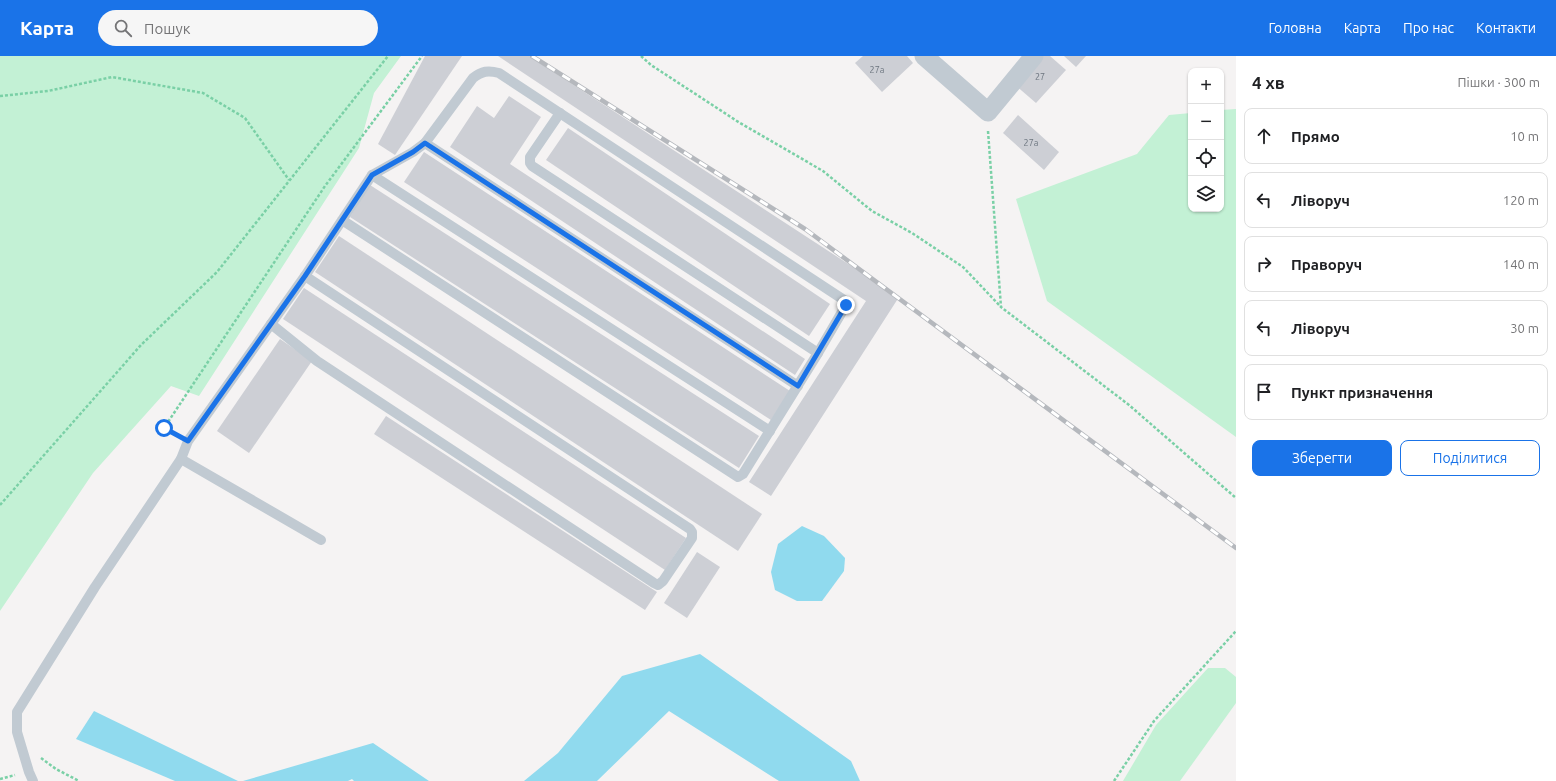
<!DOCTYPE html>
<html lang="uk">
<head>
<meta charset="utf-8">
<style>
	:root { --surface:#fff; --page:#f6f6f6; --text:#202124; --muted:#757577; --line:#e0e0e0; --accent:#1a73e8 }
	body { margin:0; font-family:Ubuntu,sans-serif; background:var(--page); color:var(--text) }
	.controls { position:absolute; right:12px; top:12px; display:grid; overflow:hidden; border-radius:8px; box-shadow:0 1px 3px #0004 }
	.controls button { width:36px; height:36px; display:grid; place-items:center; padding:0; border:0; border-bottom:1px solid var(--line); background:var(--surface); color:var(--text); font:20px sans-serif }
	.stop { position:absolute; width:12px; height:12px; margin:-9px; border:3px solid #1a73e8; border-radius:50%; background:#fff }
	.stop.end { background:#1a73e8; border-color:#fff; box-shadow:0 1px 4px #0008 }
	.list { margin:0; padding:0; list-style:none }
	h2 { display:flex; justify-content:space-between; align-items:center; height:52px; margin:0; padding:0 16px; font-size:17px }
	h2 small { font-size:13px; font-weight:400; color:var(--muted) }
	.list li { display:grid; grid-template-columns:26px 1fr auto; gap:12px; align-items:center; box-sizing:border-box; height:56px; margin:0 8px 8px; padding:0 8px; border:1px solid var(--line); border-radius:8px }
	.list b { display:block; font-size:15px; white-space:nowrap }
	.list em { font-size:13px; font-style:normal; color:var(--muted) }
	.actions { display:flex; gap:8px; padding:12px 16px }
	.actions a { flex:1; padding:9px 0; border:1px solid var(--accent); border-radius:8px; text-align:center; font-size:14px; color:var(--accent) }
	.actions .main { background:var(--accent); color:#fff }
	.icon { flex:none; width:22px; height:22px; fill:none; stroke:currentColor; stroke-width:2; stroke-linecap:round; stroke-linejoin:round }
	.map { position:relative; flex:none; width:1236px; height:725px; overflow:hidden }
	header { display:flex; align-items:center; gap:24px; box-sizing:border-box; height:56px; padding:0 20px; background:var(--accent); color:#fff }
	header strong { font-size:19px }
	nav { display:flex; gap:22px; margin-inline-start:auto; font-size:14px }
	.search { width:280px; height:36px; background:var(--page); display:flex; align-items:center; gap:10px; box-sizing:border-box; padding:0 14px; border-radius:22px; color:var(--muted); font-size:15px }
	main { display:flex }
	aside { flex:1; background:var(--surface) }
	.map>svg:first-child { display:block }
	.green { fill:#c3f1d5 }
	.water { fill:#90daee }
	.building { fill:#cdcfd5 }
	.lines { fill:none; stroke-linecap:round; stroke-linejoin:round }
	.path { stroke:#7ad0a6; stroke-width:2.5; stroke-dasharray:3 2; stroke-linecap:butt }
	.lane { stroke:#c1cad2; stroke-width:10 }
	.street { stroke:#c1cad2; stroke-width:19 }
	.rail-casing { stroke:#b5b8bd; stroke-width:4.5 }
	.rail { stroke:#fff; stroke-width:3; stroke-dasharray:9; stroke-linecap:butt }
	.route { stroke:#1a73e8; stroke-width:5 }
	.labels { text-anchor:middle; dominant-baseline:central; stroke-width:3; stroke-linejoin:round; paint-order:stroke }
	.number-label { font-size:9px; fill:#6b747e }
</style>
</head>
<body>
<header>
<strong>Карта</strong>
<div class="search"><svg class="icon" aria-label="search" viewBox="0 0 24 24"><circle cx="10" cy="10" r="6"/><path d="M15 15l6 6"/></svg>Пошук</div>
<nav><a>Головна</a><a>Карта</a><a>Про нас</a><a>Контакти</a></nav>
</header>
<main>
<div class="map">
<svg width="1236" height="725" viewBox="0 0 1236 725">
	<rect width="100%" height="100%" fill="#f5f3f3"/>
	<g class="green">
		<polygon points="0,0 401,0 374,37 359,92 199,340 171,330 93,417 0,555"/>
		<polygon points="1236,53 1236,381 1047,245 1016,143 1137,98 1169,59 1191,57 1191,153 1221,153 1221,54"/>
		<polygon points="1208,612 1225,612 1236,621 1236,647 1180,725 1123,725 1156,669"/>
	</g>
	<g class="water">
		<polygon points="802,470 824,480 845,502 844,515 822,545 797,545 775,534 771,516 778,488"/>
		<polygon points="700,598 851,705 860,725 779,725 669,655 597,725 524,725 558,697 622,620"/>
		<polygon points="94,655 238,725 175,725 76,683"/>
		<polygon points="373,687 429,725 354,725 352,723 348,725 243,725"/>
	</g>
	<g class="building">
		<polygon points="425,0 462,0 395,99 378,88"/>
		<polygon points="498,0 529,0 899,241 771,440 749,426 866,245"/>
		<polygon points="863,0 907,0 913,7 882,36 855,7"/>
		<polygon points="1039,0 1050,0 1066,14 1036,47 1014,28"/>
		<polygon points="1064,0 1086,0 1076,11"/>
		<polygon points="509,40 541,61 510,108 805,303 795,319 450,91 477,50 494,62"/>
		<polygon points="1018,59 1059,96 1044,114 1003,77"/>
		<polygon points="568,72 830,248 809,280 546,104"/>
		<polygon points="424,96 790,335 771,364 404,126"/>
		<polygon points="370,129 759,380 739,412 350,161"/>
		<polygon points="339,180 762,458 738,495 315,216"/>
		<polygon points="304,232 686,482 665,514 283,263"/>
		<polygon points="280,283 312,305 249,397 217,375"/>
		<polygon points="386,360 657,536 645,554 374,378"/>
		<polygon points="697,496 720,511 687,562 664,547"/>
	</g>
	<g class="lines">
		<g class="path">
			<polyline points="641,0 651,9 740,67 823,115 872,155 912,177 963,211 1001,251"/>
			<polyline points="0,40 48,35 112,21 203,37 245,62 289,124"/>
			<polyline points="988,75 1001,251 1129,349 1236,442"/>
			<polyline points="175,378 164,372 325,130 422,0"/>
			<polyline points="0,449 141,289 217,216 388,0"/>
			<polyline points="41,702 56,713 79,725"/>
			<polyline points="0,723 15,719"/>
			<polyline points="1114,725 1154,665 1236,575"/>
		</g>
		<g class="lane">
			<polyline points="560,57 530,101 530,107 532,110 818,297"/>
			<polyline points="425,87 798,330"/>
			<polyline points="372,119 770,375"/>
			<polyline points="271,268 317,305 654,527 658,529 663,525 692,482 692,476 690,473 305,220"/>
			<polyline points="181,403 321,484"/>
			<path d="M33,725L29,716L17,676V656L95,531L181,403L188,385L305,220L372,119L413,96L425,87L473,22C482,15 488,14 499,17L844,244L846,249L818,297L743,418L738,421L342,164"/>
		</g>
		<polyline class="street" points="924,0 988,56 1034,0"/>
		<g class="rail-casing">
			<polyline id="rail" points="532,0 805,173 1236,492"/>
		</g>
		<use href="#rail" class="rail"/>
	</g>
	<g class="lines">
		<polyline class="route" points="164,372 188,385 305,220 372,119 413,96 425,87 798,330 846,249"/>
	</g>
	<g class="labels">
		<g class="number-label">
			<text x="877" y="14">27а</text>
			<text x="1040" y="21">27</text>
			<text x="1031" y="87">27а</text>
		</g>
	</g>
</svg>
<div class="controls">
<button>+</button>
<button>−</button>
<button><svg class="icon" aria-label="locate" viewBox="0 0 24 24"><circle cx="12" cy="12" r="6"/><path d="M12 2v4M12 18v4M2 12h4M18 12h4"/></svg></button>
<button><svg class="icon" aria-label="layers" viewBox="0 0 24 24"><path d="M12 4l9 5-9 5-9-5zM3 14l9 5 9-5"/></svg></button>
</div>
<div class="stop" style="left:164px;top:372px"></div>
<div class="stop end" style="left:846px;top:249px"></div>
</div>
<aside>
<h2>4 хв<small>Пішки · 300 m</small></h2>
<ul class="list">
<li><svg class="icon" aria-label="ahead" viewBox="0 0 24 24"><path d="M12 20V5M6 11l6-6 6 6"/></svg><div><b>Прямо</b></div><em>10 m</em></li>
<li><svg class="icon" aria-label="left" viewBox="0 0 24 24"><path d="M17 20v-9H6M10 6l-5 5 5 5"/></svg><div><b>Ліворуч</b></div><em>120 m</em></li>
<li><svg class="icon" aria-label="right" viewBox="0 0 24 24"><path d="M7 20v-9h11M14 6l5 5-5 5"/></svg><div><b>Праворуч</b></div><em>140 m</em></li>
<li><svg class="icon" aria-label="left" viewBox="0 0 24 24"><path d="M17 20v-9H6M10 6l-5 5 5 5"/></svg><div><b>Ліворуч</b></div><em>30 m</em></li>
<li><svg class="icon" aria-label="arrive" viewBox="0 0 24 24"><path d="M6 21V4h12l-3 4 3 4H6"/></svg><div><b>Пункт призначення</b></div></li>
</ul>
<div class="actions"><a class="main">Зберегти</a><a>Поділитися</a></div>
</aside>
</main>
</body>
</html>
